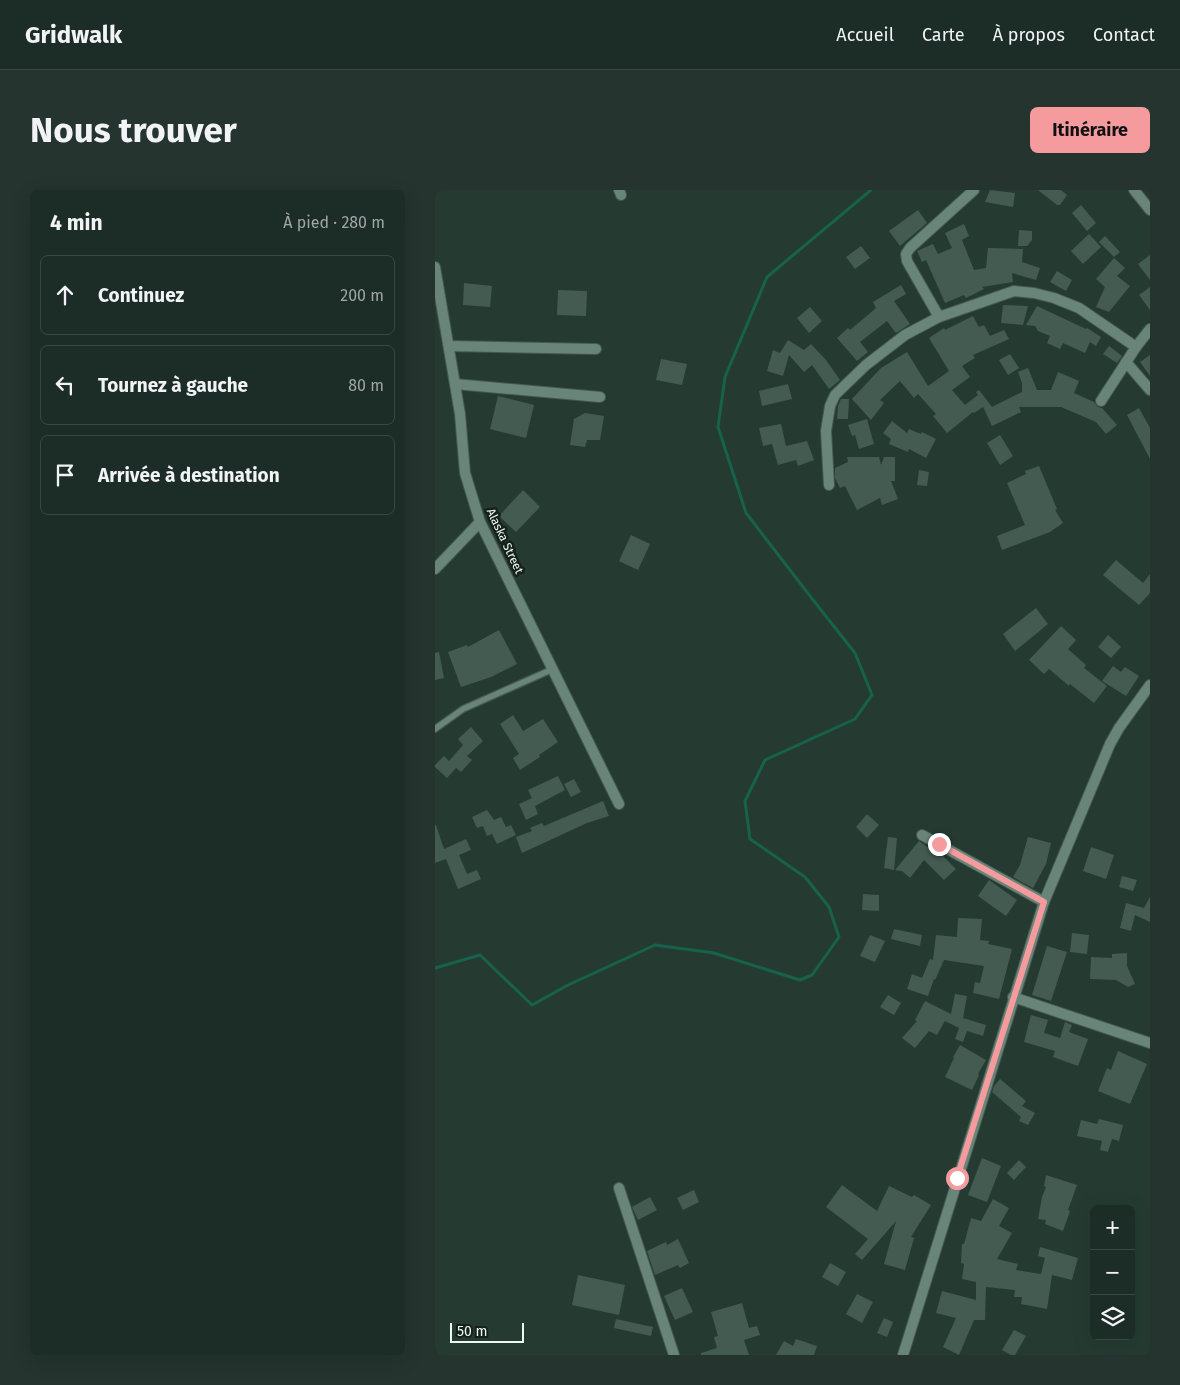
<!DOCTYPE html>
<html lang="fr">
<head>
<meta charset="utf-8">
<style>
	:root { --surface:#1c2c26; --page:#25342e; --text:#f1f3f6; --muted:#a0a7a7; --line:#3a4843; --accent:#f59b9e }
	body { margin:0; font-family:"Fira Sans",sans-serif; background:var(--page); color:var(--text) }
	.controls { position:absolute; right:15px; bottom:15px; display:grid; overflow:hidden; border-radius:8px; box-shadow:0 5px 20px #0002 }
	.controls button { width:45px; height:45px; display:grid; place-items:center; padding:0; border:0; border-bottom:1px solid var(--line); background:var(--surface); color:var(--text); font:25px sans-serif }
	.scale { position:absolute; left:15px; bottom:12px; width:74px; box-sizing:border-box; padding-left:5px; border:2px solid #ecf9f3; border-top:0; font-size:14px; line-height:18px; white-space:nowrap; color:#ecf9f3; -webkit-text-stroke:4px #16201c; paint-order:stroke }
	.stop { position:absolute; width:15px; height:15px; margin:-11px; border:4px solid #f59b9e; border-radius:50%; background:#fff }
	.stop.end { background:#f59b9e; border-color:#fff; box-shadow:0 1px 5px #0008 }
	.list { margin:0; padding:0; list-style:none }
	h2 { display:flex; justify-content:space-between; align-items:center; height:65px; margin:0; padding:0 20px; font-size:21px }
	h2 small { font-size:16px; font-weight:400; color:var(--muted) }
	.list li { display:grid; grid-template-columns:32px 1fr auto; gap:15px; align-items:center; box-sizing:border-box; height:80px; margin:0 10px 10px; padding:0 10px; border:1px solid var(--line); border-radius:8px }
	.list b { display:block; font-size:19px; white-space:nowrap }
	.list em { font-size:16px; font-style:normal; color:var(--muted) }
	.icon { flex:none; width:28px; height:28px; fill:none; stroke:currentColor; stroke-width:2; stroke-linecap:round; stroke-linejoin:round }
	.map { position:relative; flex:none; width:715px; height:1165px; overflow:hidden; border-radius:8px }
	header { display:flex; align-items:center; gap:30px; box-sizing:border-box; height:70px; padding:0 25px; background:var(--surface); border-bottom:1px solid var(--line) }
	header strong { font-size:24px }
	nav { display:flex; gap:28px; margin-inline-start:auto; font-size:18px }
	.intro { display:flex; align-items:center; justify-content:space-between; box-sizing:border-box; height:120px; padding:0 30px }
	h1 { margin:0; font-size:35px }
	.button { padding:12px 22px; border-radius:8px; background:var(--accent); color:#111; font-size:18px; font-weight:700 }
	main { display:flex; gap:30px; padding:0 30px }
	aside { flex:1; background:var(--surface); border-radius:8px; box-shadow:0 5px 20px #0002 }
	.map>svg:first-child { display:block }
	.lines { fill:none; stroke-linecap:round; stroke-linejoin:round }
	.stream { stroke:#17624a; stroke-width:3 }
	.building { fill:#445b51 }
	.lane-casing { stroke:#455951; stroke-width:8 }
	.street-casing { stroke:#455951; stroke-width:12 }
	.lane { stroke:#698579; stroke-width:5.5 }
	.street { stroke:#698579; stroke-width:10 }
	.route { stroke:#f59b9e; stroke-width:6 }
	.labels { text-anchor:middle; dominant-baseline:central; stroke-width:5; stroke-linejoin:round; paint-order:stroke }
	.street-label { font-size:12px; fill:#ecf9f3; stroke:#16201c }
</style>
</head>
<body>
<header>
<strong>Gridwalk</strong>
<nav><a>Accueil</a><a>Carte</a><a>À propos</a><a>Contact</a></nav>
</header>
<div class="intro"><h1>Nous trouver</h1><a class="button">Itinéraire</a></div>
<main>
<aside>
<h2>4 min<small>À pied · 280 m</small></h2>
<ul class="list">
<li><svg class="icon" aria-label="ahead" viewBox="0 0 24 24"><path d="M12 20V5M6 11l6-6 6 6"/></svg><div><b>Continuez</b></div><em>200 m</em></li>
<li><svg class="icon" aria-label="left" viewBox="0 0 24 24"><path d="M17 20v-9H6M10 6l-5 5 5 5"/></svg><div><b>Tournez à gauche</b></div><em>80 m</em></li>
<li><svg class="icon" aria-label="arrive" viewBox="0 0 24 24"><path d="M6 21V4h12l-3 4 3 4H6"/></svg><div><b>Arrivée à destination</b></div></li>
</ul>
</aside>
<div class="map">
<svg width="715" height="1165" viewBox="0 0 715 1165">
	<rect width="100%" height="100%" fill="#253b32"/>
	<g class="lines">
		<polyline class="stream" points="0,778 45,765 97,815 133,795 220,755 279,763 365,790 377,785 404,747 394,717 370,687 315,649 310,611 330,570 420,529 437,505 420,463 382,415 311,323 283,237 290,187 332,87 436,0"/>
	</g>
	<g class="building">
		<polygon points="555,0 580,3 578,17 550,12"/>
		<polygon points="603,0 626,0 632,5 625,15 622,15"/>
		<polygon points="646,15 661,33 652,41 637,23"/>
		<polygon points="483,20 492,33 465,56 454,41"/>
		<polygon points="529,34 534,46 527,50 539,80 551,78 553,58 588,59 587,72 605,78 601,90 577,83 578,92 547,97 549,99 531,108 529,105 510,113 491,70 487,72 482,61 498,54 503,64 517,58 510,43"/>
		<polygon points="584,40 597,41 597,50 592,56 583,56"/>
		<polygon points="654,44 666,57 648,74 636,61"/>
		<polygon points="670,46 685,62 679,67 664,52"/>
		<polygon points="426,56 435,68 420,79 411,67"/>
		<polygon points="715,65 715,90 703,74"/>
		<polygon points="679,68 690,78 682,86 695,96 674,122 661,117 670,97 661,89"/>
		<polygon points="622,81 637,90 631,101 615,92"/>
		<polygon points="29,93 57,96 55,117 28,115"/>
		<polygon points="466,95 471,104 459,111 475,134 461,143 452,131 425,152 433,162 422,171 402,148 413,138 415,140 441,118 438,112"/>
		<polygon points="715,97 715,120 704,105"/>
		<polygon points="123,100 152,101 151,126 122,125"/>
		<polygon points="568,115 593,116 588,135 566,133"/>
		<polygon points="602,116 651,139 652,138 666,147 661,156 655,152 650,163 628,153 625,159 612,153 615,146 603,141 600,136 591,135"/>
		<polygon points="375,117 387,131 374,143 362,128"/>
		<polygon points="538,126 544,137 549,135 555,146 569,140 574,149 538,165 540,168 527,176 535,187 517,200 530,215 543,205 541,202 544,200 557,217 587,202 587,193 583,182 593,178 602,200 616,200 623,182 644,191 639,203 659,212 663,217 667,218 682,235 671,244 661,232 626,217 584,217 586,222 557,236 548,217 539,223 538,222 512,243 498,226 501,224 483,204 479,208 465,191 445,210 449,213 436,230 417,209 446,178 472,162 493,196 514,181 494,148 509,138 510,140"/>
		<polygon points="353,150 369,160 376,154 391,170 405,190 394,199 377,175 369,182 354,165 348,186 332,181 338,160 345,163"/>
		<polygon points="674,156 687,166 682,173 668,164"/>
		<polygon points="575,164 584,178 573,185 564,170"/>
		<polygon points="715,165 715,186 705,172"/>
		<polygon points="226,169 252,174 247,195 221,190"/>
		<polygon points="353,194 357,209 327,216 324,201"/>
		<polygon points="63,206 99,215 91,248 55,239"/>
		<polygon points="406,209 414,209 413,229 402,229 403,216"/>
		<polygon points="704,218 715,238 715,269 692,225"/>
		<polygon points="150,223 169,226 165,250 152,250 150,257 135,255 139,229"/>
		<polygon points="432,229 439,254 424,259 420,245 417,246 413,235"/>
		<polygon points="457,231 472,243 474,239 486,244 487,242 501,249 491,268 474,259 473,262 454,254 456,249 448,243"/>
		<polygon points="346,234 351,256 372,251 379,270 363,276 361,270 343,275 337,254 328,256 324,238"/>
		<polygon points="565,245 578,266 565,275 552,253"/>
		<polygon points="412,267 444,267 446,275 449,267 460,267 460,291 456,291 463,309 447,315 445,308 422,320 410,296 405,298 400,288 400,278 413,272"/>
		<polygon points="604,276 622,319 620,320 628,333 615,342 567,360 562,346 590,335 572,293 591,284 590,281"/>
		<polygon points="484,280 494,282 492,296 482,295"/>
		<polygon points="88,300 105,317 81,342 64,326"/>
		<polygon points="196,345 215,354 203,380 184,371"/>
		<polygon points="681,370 708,393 715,384 715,403 704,415 668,385"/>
		<polygon points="601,418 613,434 580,461 568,444"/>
		<polygon points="626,436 641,450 633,459 651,475 649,478 672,496 659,513 635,494 634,496 614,479 609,484 594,470"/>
		<polygon points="64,440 82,474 56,487 26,497 13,462 32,455 33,457"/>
		<polygon points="673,445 686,457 676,468 663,457"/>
		<polygon points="4,462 9,488 0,490 0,463"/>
		<polygon points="678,476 686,482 690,477 704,486 691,506 667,491"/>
		<polygon points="78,525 88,541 108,529 123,552 104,565 105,567 85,580 78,568 84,564 65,534"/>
		<polygon points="36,537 48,551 32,566 37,570 26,582 21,578 12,588 0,577 0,575 9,566 14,571 28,555 23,549"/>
		<polygon points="123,586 130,600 100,616 103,624 91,630 84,614 97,608 93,600"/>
		<polygon points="139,589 146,602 136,607 129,594"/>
		<polygon points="168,611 174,626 152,633 87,663 81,647 97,641 95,638 107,633 109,636"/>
		<polygon points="52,620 59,630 66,627 71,637 76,635 81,645 62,654 57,644 52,646 48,636 42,638 37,627"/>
		<polygon points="432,624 444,635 432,648 421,637"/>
		<polygon points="0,635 1,635 9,659 31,649 36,660 24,665 32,684 42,680 46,689 23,699 11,669 0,673"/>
		<polygon points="453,647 462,648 459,680 449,678"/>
		<polygon points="593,647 616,653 611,674 598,698 578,687 585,675"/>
		<polygon points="484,651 505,666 506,664 521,679 509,690 489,670 475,688 467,681 460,680"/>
		<polygon points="656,657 679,665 671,689 648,681"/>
		<polygon points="687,686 702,690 698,701 684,697"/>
		<polygon points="554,690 582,710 571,726 543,706"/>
		<polygon points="428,704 444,705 444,721 427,720"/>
		<polygon points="715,707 715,732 700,725 696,741 685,738 691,713 709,718"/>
		<polygon points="523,728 547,729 545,750 554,751 553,754 577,759 564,809 538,803 540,792 545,793 549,776 509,770 500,790 499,789 493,806 472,799 477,784 487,788 495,769 498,770 501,745 522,747"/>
		<polygon points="459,739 487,745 485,756 456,749"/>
		<polygon points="637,743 654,745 652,764 635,762"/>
		<polygon points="435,745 450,751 440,772 425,766"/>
		<polygon points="612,756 632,762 616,811 597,805"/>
		<polygon points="692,763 692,776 700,794 693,797 681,790 655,789 656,767 677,768 677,764"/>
		<polygon points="520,804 532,806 528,828 551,835 548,846 532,841 528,852 520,849 524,838 510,831 502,845 494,841 480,858 467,848 482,831 480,830 490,811 516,824"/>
		<polygon points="453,805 466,813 459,825 445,817"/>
		<polygon points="596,825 613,830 609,843 625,848 630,832 637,835 634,842 653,849 643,876 618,867 620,861 589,852"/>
		<polygon points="525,855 551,870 543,884 544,885 537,900 510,887 519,868 518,867"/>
		<polygon points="683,861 712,874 695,914 663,901 672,878 676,880"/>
		<polygon points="565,889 591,911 587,916 600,923 593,935 584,931 586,927 557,902 559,896"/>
		<polygon points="664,929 688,935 684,951 677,949 673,962 665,960 667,951 642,946 646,930 662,934"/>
		<polygon points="547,968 566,976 552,1012 533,1005"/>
		<polygon points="584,970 591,977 579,990 572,983"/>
		<polygon points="611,985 642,995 633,1020 635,1021 628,1041 610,1034 611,1030 603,1029 607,1007 611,997 609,996"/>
		<polygon points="407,995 442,1021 454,996 477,1007 479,1005 496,1015 476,1047 479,1048 470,1080 449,1074 461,1031 427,1070 420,1064 433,1049 391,1017"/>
		<polygon points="259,1000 264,1012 248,1020 242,1008"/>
		<polygon points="215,1007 222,1020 203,1030 197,1017"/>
		<polygon points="558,1009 574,1018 564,1036 577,1043 562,1069 583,1074 581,1080 606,1084 610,1068 603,1066 605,1057 643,1068 637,1090 617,1085 612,1119 586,1114 587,1107 579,1107 580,1100 551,1097 550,1130 539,1130 524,1165 508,1157 521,1128 501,1123 507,1101 541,1110 541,1092 527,1089 529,1074 526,1073 527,1054 529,1054 536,1028 546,1031"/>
		<polygon points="243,1049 254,1073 245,1078 243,1075 220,1085 212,1061 231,1052 232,1055"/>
		<polygon points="395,1073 411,1082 403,1096 387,1087"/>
		<polygon points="143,1085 190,1095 184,1125 137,1115"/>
		<polygon points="247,1098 258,1122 240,1130 229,1106"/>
		<polygon points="422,1104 438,1112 427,1133 411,1124"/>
		<polygon points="307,1113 314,1138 322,1136 325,1145 309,1150 314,1165 266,1165 266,1163 282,1158 279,1147 283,1146 276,1122"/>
		<polygon points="449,1128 458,1132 452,1147 442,1143"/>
		<polygon points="181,1129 218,1137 216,1146 179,1138"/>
		<polygon points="579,1140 591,1146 580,1165 576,1165 567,1160"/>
		<polygon points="361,1149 382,1156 379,1165 341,1165 349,1151 358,1156"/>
	</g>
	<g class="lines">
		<g class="lane-casing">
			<polyline id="lane" points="0,539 28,519 118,479"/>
		</g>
		<g class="street-casing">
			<g id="street">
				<polyline points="184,0 186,5"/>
				<polyline points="699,0 715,20"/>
				<polyline points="0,77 25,224 30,283 45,332 184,614"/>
				<polyline points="504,127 472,71 471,64 475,58 539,0"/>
				<polyline points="14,156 161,159"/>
				<polyline points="691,172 715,200"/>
				<polyline points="20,194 165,207"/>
				<polyline points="666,211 701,157 715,139"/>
				<polyline points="394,295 391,241 395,216 400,205 431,175 470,145 504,127 579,101 599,103 619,108 644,118 701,157"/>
				<polyline points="0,379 45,332"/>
				<polyline points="487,645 609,712"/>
				<polyline points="578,807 715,853"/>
				<polyline points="184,998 239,1165"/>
				<polyline points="468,1165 609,712 675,554 684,538 715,495"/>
			</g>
		</g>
		<use href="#lane" class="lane"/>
		<use href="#street" class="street"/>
	</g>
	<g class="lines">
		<polyline class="route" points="504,654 609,712 522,988"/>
	</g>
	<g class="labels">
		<g class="street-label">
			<text transform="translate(70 351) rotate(65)">Alaska Street</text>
		</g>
	</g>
</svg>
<div class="controls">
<button>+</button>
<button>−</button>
<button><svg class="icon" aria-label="layers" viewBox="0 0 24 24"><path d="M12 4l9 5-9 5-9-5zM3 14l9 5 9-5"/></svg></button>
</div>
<div class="scale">50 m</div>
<div class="stop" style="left:522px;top:988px"></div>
<div class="stop end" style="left:504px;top:654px"></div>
</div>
</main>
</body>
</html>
